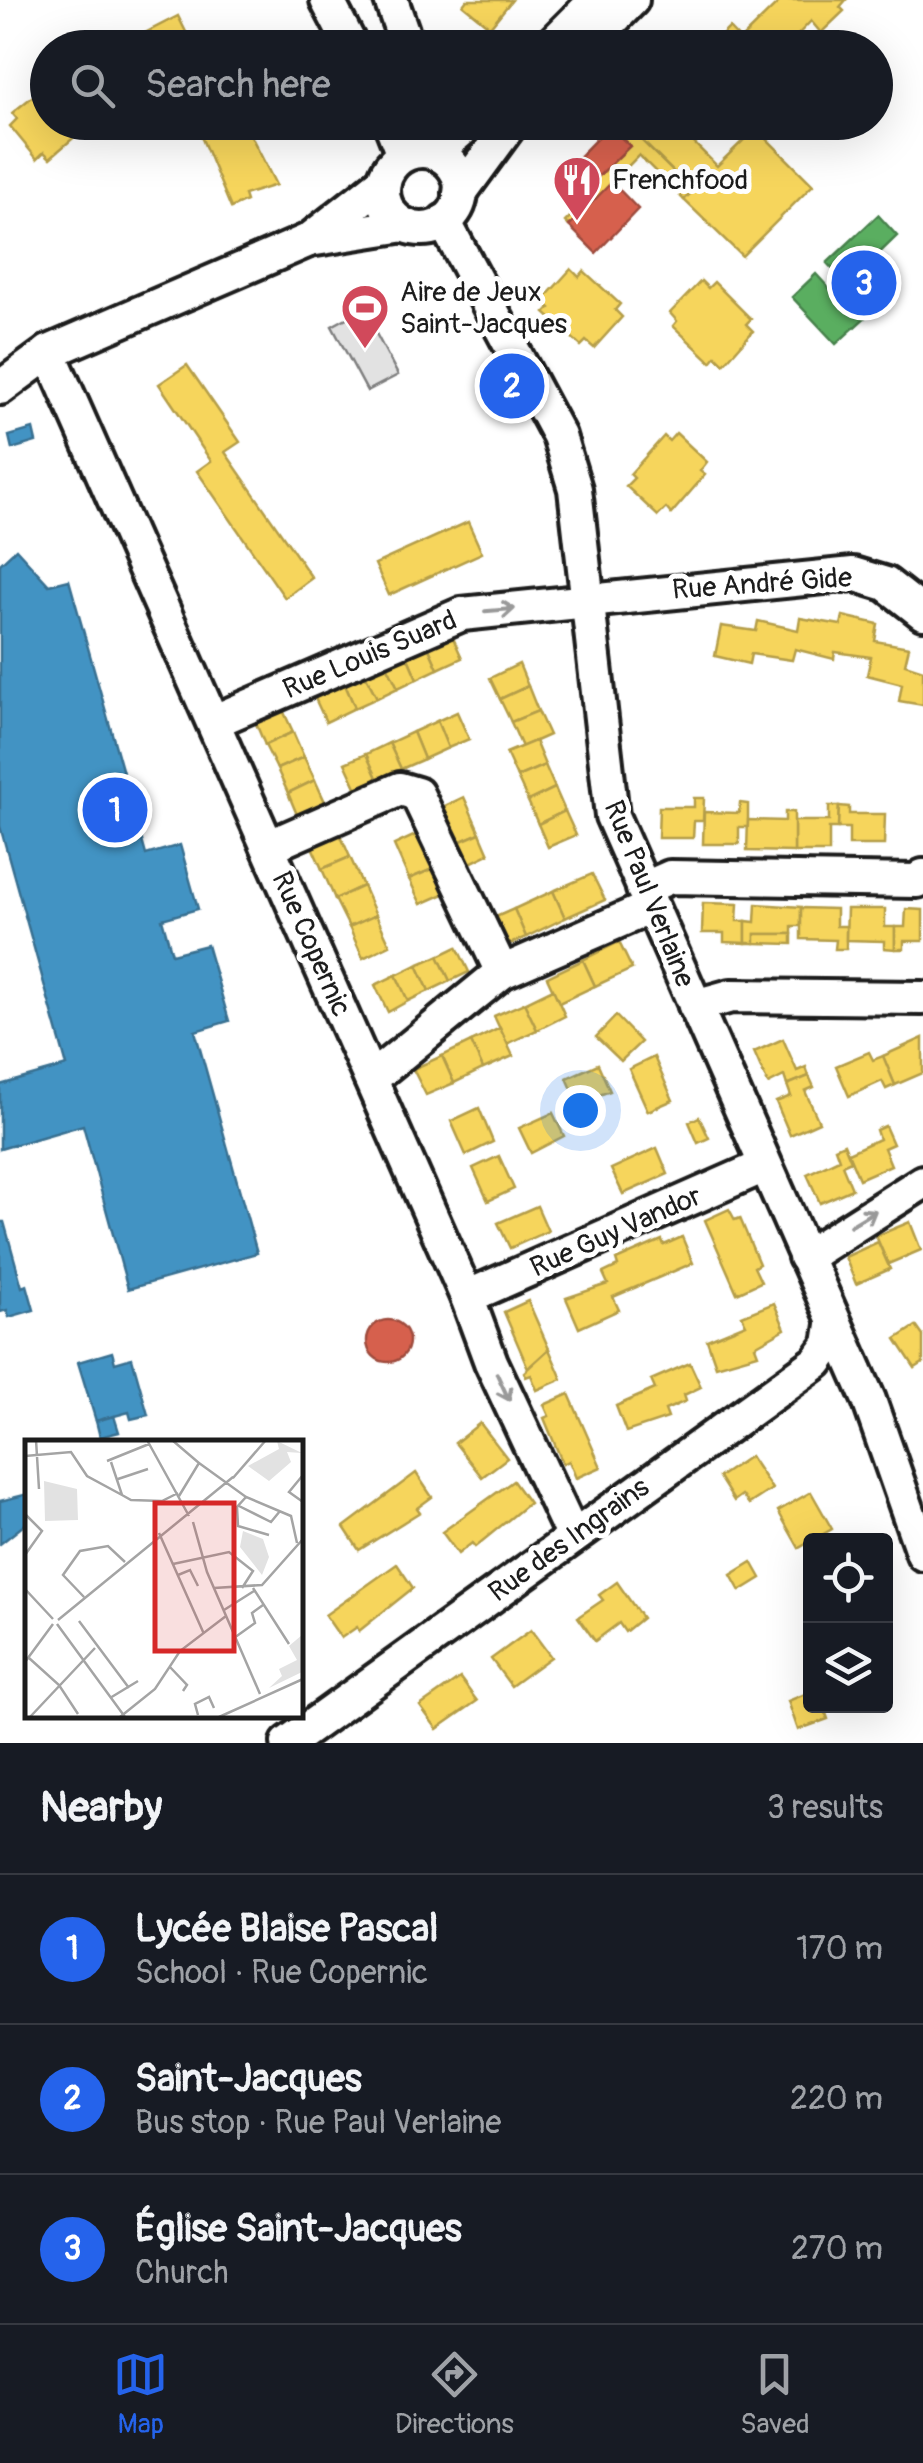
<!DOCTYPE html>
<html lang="en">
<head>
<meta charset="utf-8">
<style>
	:root { --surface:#171b24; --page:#20242c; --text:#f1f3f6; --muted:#9ea1a6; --line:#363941; --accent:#2563eb }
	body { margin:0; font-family:Pangolin,sans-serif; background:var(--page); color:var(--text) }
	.controls { position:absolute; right:30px; bottom:30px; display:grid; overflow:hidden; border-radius:10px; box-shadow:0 10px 40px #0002 }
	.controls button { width:90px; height:90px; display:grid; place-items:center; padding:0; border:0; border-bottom:2px solid var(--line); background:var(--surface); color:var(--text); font:50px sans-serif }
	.you { position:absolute; left:580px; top:1110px; width:35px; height:35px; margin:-25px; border:8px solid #fff; border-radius:50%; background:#1a73e8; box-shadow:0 0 0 15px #1a73e833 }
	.badge { display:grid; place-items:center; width:65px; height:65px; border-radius:50%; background:var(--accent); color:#fff; font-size:32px; font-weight:700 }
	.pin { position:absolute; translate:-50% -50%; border:5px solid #fff; box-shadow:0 2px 10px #0006 }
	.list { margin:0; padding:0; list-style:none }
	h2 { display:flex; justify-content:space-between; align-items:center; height:130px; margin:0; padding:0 40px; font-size:42px }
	h2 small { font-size:32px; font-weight:400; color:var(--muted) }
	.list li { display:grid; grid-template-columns:65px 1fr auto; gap:30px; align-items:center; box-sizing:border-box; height:150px; padding:0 40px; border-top:2px solid var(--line) }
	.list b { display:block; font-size:38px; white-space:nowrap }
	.list p { margin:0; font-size:32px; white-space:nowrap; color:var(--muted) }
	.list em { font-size:32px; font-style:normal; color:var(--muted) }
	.icon { flex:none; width:55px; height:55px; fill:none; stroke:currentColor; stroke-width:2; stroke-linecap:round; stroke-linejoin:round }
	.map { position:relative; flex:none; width:923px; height:1743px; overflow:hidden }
	.search { position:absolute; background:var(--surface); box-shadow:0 10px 40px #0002; left:30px; right:30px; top:30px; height:110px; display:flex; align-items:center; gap:25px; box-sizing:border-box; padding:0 35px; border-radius:55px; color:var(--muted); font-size:38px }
	.sheet { height:580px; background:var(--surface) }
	nav { display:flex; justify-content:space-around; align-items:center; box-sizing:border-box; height:140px; border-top:2px solid var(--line); background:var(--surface); font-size:28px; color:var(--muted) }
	nav a { display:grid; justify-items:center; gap:5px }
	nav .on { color:var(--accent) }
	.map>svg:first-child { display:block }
	.green { fill:#e2e2e2; stroke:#7f7f7f; stroke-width:2.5 }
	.homes { fill:#f6d55c; stroke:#b59e49; stroke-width:2.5 }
	.shops { fill:#d6604d; stroke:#9e4c3e; stroke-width:2.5 }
	.schools { fill:#4393c3; stroke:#376f91; stroke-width:2.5 }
	.public { fill:#5aae61; stroke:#47824c; stroke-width:2.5 }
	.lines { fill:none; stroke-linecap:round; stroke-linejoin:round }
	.minor-casing { stroke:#1c1c1c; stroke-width:40 }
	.minor { stroke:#fff; stroke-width:32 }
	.oneway { stroke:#999 }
	.labels { text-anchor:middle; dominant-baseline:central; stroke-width:10; stroke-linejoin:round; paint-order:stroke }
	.poi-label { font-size:28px; fill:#1c1c1c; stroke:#fff; text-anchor:start }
	.street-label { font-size:28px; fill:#1c1c1c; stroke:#fff }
	.inset-road { fill:none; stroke:#a4a4a4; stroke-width:2.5 }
	.view { fill:#d62828; fill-opacity:0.15; stroke:#d62828; stroke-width:5 }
	.inset-edge { fill:none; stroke:#1c1c1c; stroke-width:5 }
</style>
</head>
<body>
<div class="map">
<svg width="923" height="1743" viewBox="0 0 923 1743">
	<rect width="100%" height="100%" fill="#fff"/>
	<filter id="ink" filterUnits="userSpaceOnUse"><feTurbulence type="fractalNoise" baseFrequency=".01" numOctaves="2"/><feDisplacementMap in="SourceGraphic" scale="20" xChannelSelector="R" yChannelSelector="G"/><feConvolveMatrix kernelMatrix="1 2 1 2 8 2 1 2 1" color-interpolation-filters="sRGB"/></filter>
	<g filter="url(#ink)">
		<polygon class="green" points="363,309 398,375 367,391 332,326"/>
		<g class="homes">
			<polygon points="467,0 512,0 490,27 463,5"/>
			<polygon points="781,0 846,0 840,7 844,11 821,33 811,21 785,48 748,48 740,40"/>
			<polygon points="178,16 194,48 148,48 141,35"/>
			<polygon points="729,28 748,48 709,48"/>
			<polygon points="48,84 48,122 92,122 50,158 44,152 37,159 10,126 17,119 12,113"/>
			<polygon points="195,122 244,122 276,185 244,195 246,201 231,208"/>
			<polygon points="613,122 623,122 693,191 684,200 639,155 569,226 565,222 574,213 567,207 630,146 609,126"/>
			<polygon points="623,122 673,122 717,166 756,128 813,185 742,256 684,200 693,191"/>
			<polygon points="571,269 579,277 584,271 620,304 615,310 622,317 594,348 586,341 581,346 545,313 550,308 542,301"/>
			<polygon points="701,281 708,288 714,282 751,319 746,324 753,331 724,364 716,356 711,362 673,326 677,321 670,313"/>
			<polygon points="187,365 240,442 225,452 312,578 285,598 197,471 211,461 159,384"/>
			<polygon points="676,433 707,462 700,471 705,475 671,514 666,508 658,516 626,486 634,478 630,474 664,436 669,441"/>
			<polygon points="468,522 482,553 389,595 375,564"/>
			<polygon points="843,616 878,624 875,641 909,647 905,664 923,670 923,705 899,701 902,684 867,675 871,657 835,652 834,659 795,649 792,660 751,654 749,664 715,656 721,626 756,631 758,621 798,630 800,618 841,625"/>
			<polygon points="450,631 462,658 438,669 426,642"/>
			<polygon points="426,642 438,669 417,679 405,651"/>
			<polygon points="405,651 417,679 398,688 385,661"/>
			<polygon points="385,661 398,688 377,698 363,671"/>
			<polygon points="519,664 528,686 500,699 490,678"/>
			<polygon points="363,671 377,698 355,708 343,680"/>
			<polygon points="343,680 355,708 326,722 313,694"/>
			<polygon points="528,686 538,711 511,722 500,699"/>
			<polygon points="282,708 293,732 265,745 255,721"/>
			<polygon points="538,711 549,735 522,747 511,722"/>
			<polygon points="457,712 469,739 448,748 437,721"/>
			<polygon points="437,721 448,748 424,759 413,732"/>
			<polygon points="293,732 304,757 277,769 265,745"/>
			<polygon points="413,732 424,759 401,769 389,743"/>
			<polygon points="535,741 545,765 517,777 506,753"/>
			<polygon points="389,743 401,769 378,780 366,754"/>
			<polygon points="366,754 378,780 357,789 345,763"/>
			<polygon points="304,757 315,780 288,793 277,769"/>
			<polygon points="545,765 555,788 528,801 517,777"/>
			<polygon points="315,780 326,804 298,817 288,793"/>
			<polygon points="555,788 565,811 538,824 528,801"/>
			<polygon points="464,797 480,833 454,844 438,809"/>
			<polygon points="694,798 704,798 703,821 694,821 693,838 658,838 659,807 694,807"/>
			<polygon points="740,803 748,804 748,827 739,827 739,844 703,844 704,812 739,813"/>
			<polygon points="829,806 839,806 838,828 829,828 829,852 794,852 794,821 829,821"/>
			<polygon points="839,806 849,807 849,814 885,814 884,845 849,845 849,828 838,828"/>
			<polygon points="565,811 576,835 548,847 538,824"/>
			<polygon points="785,812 794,812 794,852 747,851 748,820 785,821"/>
			<polygon points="337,827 350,857 322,869 309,840"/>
			<polygon points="420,833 435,868 409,879 394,845"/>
			<polygon points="480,833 489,854 464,866 454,844"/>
			<polygon points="350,857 363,886 335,899 322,869"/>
			<polygon points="435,868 446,893 421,904 409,879"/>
			<polygon points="592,874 605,900 565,918 553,891"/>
			<polygon points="363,886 376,915 349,927 335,899"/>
			<polygon points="553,891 565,918 526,937 514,909"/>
			<polygon points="703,903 738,904 737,921 746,921 746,943 724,942 724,933 702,933"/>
			<polygon points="756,904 801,907 801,926 792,926 792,934 755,934 755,943 746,943 746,921 755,922"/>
			<polygon points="801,908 836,909 836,926 846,926 846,949 835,949 836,940 801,939"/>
			<polygon points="514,909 526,937 501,948 489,920"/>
			<polygon points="847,909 885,909 885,927 895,927 895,949 884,948 884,941 846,940"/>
			<polygon points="906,909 923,910 923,941 904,941 904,949 895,949 895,927 905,927"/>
			<polygon points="376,915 390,945 363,958 349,927"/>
			<polygon points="755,934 792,934 792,944 755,943"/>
			<polygon points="619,942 632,969 595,986 583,960"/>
			<polygon points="457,947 469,972 450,981 438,956"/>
			<polygon points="438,956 450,981 429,991 417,965"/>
			<polygon points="583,960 595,986 559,1003 547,977"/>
			<polygon points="417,965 429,991 408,1001 396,975"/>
			<polygon points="396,975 408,1001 388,1012 375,985"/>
			<polygon points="553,989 565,1016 537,1030 524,1003"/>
			<polygon points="524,1003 537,1030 507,1044 494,1016"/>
			<polygon points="616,1016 641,1042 621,1061 596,1037"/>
			<polygon points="500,1028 513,1056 483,1069 471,1042"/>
			<polygon points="923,1038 923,1073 895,1085 883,1056"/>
			<polygon points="783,1039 797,1071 806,1067 809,1076 787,1085 784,1076 768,1084 754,1052"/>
			<polygon points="471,1042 483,1069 454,1083 442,1056"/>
			<polygon points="869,1052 873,1060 883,1056 895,1085 886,1089 882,1081 849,1096 836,1066"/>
			<polygon points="442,1056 454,1083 426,1095 413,1069"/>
			<polygon points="654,1057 673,1100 648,1111 629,1069"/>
			<polygon points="598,1064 610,1091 578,1103 567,1078"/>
			<polygon points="809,1076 814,1087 805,1091 819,1122 790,1135 776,1102 791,1096 787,1085"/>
			<polygon points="479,1108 493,1142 466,1155 451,1121"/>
			<polygon points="553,1113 564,1136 531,1153 519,1128"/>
			<polygon points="699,1117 709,1138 698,1143 689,1122"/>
			<polygon points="885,1126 893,1144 884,1148 891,1165 859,1179 848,1153 879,1139 876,1130"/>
			<polygon points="844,1144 851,1161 842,1165 852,1189 820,1203 807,1174 839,1159 835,1148"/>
			<polygon points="657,1148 668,1174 623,1194 611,1169"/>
			<polygon points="499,1156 514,1189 488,1201 473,1168"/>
			<polygon points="537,1206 548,1231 510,1248 498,1223"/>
			<polygon points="729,1209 735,1220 740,1218 759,1264 754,1267 761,1282 737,1293 705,1220"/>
			<polygon points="910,1222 921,1250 888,1264 876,1236"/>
			<polygon points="682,1237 693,1263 613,1297 619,1310 579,1328 566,1298 608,1284 603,1273 618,1266 616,1260 662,1240 664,1245"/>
			<polygon points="878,1242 890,1269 856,1284 845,1257"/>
			<polygon points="528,1301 549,1349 528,1368 504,1312"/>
			<polygon points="774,1303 785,1329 755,1346 758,1354 716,1366 707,1340 746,1324 742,1316"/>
			<polygon points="916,1326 923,1336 923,1363 915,1368 896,1339"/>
			<polygon points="549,1349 562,1379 537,1390 531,1375 526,1377 524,1372"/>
			<polygon points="690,1363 701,1387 684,1395 686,1401 665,1410 668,1418 626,1432 616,1406 655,1389 651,1380"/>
			<polygon points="569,1394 601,1467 576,1478 569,1461 563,1464 544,1418 549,1416 544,1405"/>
			<polygon points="480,1423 507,1458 482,1477 455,1443"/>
			<polygon points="750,1456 772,1489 749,1504 742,1495 734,1501 719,1477"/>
			<polygon points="416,1473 432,1497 417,1508 420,1512 359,1550 344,1527"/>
			<polygon points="513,1481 529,1503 475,1547 472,1543 458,1554 442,1532"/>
			<polygon points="811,1492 832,1529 799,1548 778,1511"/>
			<polygon points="752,1562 761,1578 740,1591 731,1575"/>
			<polygon points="397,1564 413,1588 359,1631 357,1627 341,1638 325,1615"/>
			<polygon points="617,1582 642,1618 625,1632 619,1623 595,1641 578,1617 603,1600 599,1595"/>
			<polygon points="531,1630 551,1657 511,1686 491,1659"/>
			<polygon points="460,1678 477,1701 437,1729 420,1706"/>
			<polygon points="810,1692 810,1706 824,1707 828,1719 798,1730 788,1701"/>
		</g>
		<g class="shops">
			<polygon points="609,126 630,146 573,201 554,182"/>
			<polygon points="612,182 638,209 596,253 569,226"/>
			<circle cx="388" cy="1341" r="21"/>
		</g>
		<g class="schools">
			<polygon points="33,429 36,442 12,449 9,436"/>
			<polygon points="16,549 49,585 69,580 146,855 180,845 198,909 162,919 172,954 207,945 229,1021 195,1031 257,1253 128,1289 83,1125 0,1149 0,1085 67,1066 0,826 0,564"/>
			<polygon points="0,1222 4,1222 22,1287 27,1285 34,1310 9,1317 7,1310 0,1312"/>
			<polygon points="112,1352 115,1363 132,1358 148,1415 131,1419 129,1412 96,1421 78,1362"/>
			<polygon points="114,1416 119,1432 100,1437 96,1421"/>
			<polygon points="28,1494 28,1522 0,1544 0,1501"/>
		</g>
		<polygon class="public" points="878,215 897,236 867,265 892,293 836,344 792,297 816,274 849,310 860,299 827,263"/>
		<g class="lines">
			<g class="minor-casing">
				<g id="minor">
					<polyline points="327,0 352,48"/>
					<polyline points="391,0 408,48"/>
					<polyline points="548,48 596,0"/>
					<polyline points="585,48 632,0"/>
					<polyline points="390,122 403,155"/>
					<circle cx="422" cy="190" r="39"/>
					<polyline points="435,153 471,122"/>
					<polyline points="460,193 512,122"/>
					<polyline points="444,221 559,436 575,489 612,816 869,1400 923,1554"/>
					<polyline points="309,240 405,225"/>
					<polyline points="49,352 467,1297 491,1362 573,1537"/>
					<polyline points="0,388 49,352 309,240 384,181"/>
					<polyline points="215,721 462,614 853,574 886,584 923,613"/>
					<polyline points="268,847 400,789 417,794 502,972"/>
					<polyline points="643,889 670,877 917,881 923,876"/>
					<polyline points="695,1006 731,996 923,998"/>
					<polyline points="371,1079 502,972 651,907"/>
					<polyline points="805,1257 923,1182"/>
					<polyline points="467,1297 764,1166"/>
					<polyline points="288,1743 817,1362 830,1344 833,1325"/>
				</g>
			</g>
			<use href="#minor" class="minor"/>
		</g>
		<defs><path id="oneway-shaft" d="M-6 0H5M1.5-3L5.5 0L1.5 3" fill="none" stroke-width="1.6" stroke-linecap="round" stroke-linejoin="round" transform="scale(2.5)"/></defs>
		<g class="oneway">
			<use href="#oneway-shaft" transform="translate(500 610) rotate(-5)"/>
			<use href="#oneway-shaft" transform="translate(863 1218) rotate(-31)"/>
			<use href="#oneway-shaft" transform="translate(503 1387) rotate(65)"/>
		</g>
	</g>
	<defs>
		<g id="restaurant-pin" transform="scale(2.5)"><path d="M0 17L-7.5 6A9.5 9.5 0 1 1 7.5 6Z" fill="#d1495b" stroke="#fff"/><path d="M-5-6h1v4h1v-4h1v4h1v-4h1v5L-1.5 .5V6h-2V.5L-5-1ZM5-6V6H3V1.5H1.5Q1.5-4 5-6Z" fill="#fff"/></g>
		<g id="stadium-pin" transform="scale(2.5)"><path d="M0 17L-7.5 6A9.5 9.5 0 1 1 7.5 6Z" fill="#d1495b" stroke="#fff"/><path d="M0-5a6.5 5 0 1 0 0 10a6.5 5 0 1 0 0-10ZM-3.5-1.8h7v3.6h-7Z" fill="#fff"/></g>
	</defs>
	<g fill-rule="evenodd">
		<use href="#restaurant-pin" x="577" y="180"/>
		<use href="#stadium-pin" x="365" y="308"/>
	</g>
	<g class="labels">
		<g class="poi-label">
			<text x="612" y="180">Frenchfood</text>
			<text x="400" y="292">Aire de Jeux<tspan x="400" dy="32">Saint-Jacques</tspan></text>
		</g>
		<g class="street-label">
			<text transform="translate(762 584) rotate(-4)">Rue André Gide</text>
			<text transform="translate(370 655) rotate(-23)">Rue Louis Suard</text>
			<text transform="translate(649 894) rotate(68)">Rue Paul Verlaine</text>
			<text transform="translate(311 944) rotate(66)">Rue Copernic</text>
			<text transform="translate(616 1232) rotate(-24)">Rue Guy Vandor</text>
			<text transform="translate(569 1540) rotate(-36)">Rue des Ingrains</text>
		</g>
	</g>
	<g transform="translate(25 1440)">
		<rect width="278" height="278" fill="#fff"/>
		<path d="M252,1L277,13L262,12L266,22L244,41L223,26L254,9ZM19,41L52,49L53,80L20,81ZM218,91L238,99L244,117L237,135L215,107ZM277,195V232L244,248L257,236L254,229L272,220L264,206Z" fill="#e2e2e2"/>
		<path class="inset-road" d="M11,0L14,49M122,0L164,76M147,0L174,23L154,56M0,16L46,12L62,36L97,55M82,21L124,4M86,22L97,55L106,60L137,61L153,53M174,23L221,57L266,76L272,103M278,35L264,52L278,62M208,38L241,0M93,39L123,29M221,57L212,67L213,86L244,95M214,66L246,82L255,71M0,74L17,91L0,115M168,82L182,132L235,254M134,93L179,194M148,124L204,112L228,131L217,148M153,135L165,130L173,146M189,148L237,145L278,99M228,148L264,204M0,149L28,179M59,157L38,135L55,111L83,106L100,122M199,170L229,151M33,180L208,37M54,181L104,248M32,184L100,277M209,198L230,183L227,173L238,165M4,218L34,245L53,274M0,222L28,184M144,226L162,245L158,251M85,258L113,241M173,275L170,264L184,257L189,268M5,277L70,208M95,277L130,249L155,211L201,176M194,277L278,239"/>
		<path class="view" d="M130,63H209V211H130Z"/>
		<rect width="278" height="278" class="inset-edge"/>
	</g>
</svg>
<div class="controls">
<button><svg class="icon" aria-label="locate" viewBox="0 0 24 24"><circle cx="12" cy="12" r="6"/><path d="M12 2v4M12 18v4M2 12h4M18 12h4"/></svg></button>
<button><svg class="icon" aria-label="layers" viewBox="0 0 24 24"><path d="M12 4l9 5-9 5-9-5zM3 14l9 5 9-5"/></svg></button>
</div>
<div class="you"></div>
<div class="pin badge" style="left:115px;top:810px">1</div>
<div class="pin badge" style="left:512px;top:386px">2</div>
<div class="pin badge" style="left:864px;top:283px">3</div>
<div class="search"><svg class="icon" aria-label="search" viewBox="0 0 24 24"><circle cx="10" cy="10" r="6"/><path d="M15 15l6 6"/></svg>Search here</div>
</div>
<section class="sheet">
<h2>Nearby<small>3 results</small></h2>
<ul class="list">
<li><span class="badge">1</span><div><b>Lycée Blaise Pascal</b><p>School · Rue Copernic</p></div><em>170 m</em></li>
<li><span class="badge">2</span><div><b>Saint-Jacques</b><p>Bus stop · Rue Paul Verlaine</p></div><em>220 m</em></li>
<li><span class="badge">3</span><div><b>Église Saint-Jacques</b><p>Church</p></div><em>270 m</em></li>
</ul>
</section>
<nav>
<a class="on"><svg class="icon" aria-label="map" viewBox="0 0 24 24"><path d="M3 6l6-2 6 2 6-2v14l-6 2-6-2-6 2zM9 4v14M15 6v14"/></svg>Map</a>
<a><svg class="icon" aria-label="directions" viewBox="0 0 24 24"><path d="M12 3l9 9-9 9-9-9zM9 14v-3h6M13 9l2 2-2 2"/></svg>Directions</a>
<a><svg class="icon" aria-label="saved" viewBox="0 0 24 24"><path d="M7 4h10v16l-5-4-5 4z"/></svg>Saved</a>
</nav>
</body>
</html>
